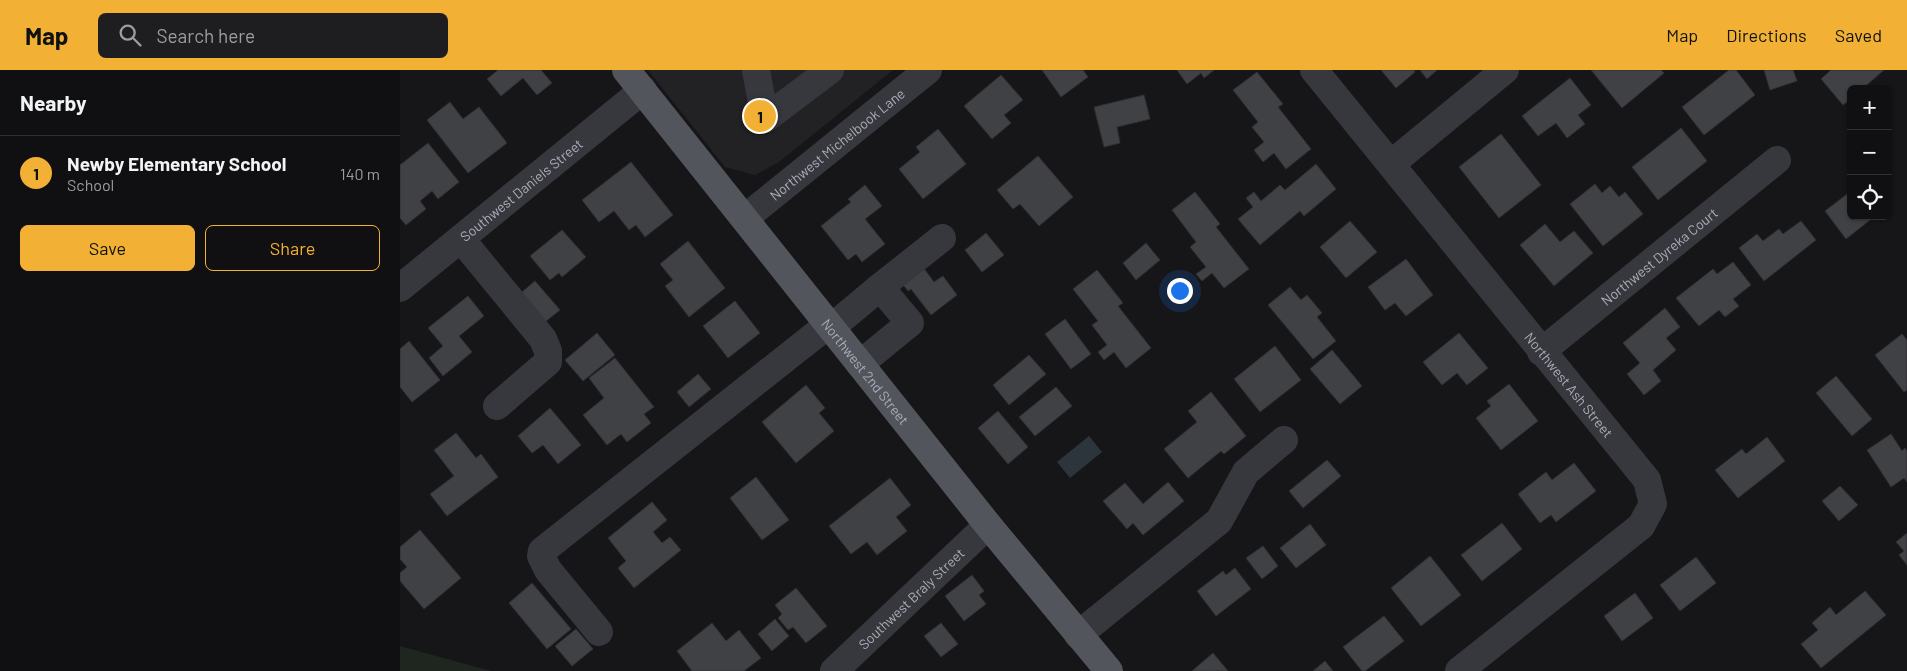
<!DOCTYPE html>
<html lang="en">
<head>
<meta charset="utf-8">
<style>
	:root { --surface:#101012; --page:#1e1e20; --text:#f1f3f6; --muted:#9c9d9f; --line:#303032; --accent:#f2b134 }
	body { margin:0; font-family:Barlow,sans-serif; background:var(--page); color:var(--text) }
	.controls { position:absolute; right:15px; top:15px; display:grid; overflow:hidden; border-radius:8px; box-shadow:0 1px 4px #0004 }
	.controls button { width:45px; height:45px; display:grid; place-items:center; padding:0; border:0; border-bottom:1px solid var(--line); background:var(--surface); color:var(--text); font:25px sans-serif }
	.you { position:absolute; left:779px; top:220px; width:18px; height:18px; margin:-12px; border:4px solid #fff; border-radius:50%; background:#1a73e8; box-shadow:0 0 0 8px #1a73e833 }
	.badge { display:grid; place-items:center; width:32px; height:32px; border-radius:50%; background:var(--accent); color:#111; font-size:16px; font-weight:700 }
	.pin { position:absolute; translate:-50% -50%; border:2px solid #fff; box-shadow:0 1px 5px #0006 }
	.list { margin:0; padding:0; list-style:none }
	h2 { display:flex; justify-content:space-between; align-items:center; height:65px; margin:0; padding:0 20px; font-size:21px }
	h2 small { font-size:16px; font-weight:400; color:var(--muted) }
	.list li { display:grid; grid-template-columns:32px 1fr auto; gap:15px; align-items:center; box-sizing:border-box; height:75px; padding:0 20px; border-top:1px solid var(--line) }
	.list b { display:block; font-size:19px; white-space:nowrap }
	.list p { margin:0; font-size:16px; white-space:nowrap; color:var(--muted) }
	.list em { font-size:16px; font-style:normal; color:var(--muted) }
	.actions { display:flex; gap:10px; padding:15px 20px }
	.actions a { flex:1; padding:11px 0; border:1px solid var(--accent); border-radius:8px; text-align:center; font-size:18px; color:var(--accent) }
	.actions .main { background:var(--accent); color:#111 }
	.icon { flex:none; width:28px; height:28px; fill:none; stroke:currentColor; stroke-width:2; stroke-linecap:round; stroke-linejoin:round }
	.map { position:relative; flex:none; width:1507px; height:601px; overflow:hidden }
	header { display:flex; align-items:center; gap:30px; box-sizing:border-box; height:70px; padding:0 25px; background:var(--accent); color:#111 }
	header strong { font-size:24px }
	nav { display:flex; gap:28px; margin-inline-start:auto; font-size:18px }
	.search { width:350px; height:45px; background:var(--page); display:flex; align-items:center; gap:12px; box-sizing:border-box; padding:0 18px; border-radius:8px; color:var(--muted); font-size:19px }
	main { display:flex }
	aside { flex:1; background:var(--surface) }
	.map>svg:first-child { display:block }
	.built { fill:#222225 }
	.green { fill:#1e261f }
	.water { fill:#2c353c }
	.building { fill:#404145; stroke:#303034 }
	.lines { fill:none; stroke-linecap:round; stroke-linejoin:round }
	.minor { stroke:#37383d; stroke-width:28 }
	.major { stroke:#53555c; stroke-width:28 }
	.labels { text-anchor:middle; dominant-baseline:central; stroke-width:4; stroke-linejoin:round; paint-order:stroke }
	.street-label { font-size:14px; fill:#a8adb8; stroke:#111113 }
</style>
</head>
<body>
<header>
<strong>Map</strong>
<div class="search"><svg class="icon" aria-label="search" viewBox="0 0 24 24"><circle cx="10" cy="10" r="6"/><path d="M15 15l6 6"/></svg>Search here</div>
<nav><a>Map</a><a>Directions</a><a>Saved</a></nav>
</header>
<main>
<aside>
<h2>Nearby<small></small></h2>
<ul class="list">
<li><span class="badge">1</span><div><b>Newby Elementary School</b><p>School</p></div><em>140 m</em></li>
</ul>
<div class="actions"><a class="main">Save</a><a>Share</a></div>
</aside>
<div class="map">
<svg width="1507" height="601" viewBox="0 0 1507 601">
	<rect width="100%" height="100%" fill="#161618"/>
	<polygon class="built" points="248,0 493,0 379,92 355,105 325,97"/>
	<polygon class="green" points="0,576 91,601 0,601"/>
	<polygon class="water" points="689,366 702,382 670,408 657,392"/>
	<g class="building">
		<polygon points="98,0 141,0 152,13 137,25 123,8 101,26 87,9"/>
		<polygon points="642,0 683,0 688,7 661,27"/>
		<polygon points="777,0 814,0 804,8 801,3 787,14"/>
		<polygon points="981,0 1014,0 1015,2 996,18"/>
		<polygon points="1020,0 1037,0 1027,9"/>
		<polygon points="1191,0 1261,0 1264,3 1222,38"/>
		<polygon points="1329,0 1336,0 1355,25 1304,65 1282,37"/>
		<polygon points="1364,0 1393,0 1397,11 1370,20"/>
		<polygon points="1431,0 1484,0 1462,19 1451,19 1451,29 1443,35 1421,9"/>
		<polygon points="857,2 883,34 878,37 911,79 886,99 874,83 863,92 854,80 864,72 852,57 858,52 833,20"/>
		<polygon points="601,5 623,30 604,45 611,53 592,69 564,36"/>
		<polygon points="1170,8 1191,35 1178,45 1185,54 1167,68 1156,53 1138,66 1122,46"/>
		<polygon points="744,25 750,49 717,57 720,73 704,77 694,37"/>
		<polygon points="50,32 63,49 79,37 107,73 68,103 27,50"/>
		<polygon points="1281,58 1307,91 1258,130 1232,97"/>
		<polygon points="538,59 566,94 523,129 499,99 520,82 516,77"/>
		<polygon points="1101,64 1141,115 1099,148 1059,97"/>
		<polygon points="28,73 59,112 38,129 32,121 20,131 26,139 6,155 0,148 0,95"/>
		<polygon points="638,86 673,127 639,156 620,134 613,139 597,120"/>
		<polygon points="231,92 273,145 245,167 236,155 229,160 214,141 199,152 182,130"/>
		<polygon points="916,94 936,119 904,146 900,141 860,175 838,149 853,137 846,128 854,122 861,131 880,115 885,120"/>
		<polygon points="1195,114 1202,123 1210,116 1219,127 1225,122 1243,144 1203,176 1170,134"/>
		<polygon points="465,115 482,136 465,149 485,174 462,192 456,184 448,190 421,156 451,132 448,129"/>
		<polygon points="1451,121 1451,146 1475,146 1446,169 1425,141"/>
		<polygon points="795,122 820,154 816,157 849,199 824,218 812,203 802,211 796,204 806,197 790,177 796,172 772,140"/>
		<polygon points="950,151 977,182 946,208 920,177"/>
		<polygon points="1401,151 1416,170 1364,211 1339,178 1357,164 1363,171 1379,159 1383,164"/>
		<polygon points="1145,154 1160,172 1174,161 1193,183 1154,216 1120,175"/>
		<polygon points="162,160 186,187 162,207 159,203 150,210 130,186"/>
		<polygon points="586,163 604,185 582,202 565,180"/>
		<polygon points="288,171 325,218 289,247 265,216 273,210 260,194"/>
		<polygon points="746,173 760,190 736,210 723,193"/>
		<polygon points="1006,189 1033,225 1006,246 995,233 985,240 968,217"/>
		<polygon points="519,192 534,212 543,206 557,225 531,245 511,219 508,221 498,208"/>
		<polygon points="1333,192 1351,215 1333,229 1339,236 1325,247 1319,240 1299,256 1276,228 1313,199 1317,204"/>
		<polygon points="697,200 723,233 718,236 751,278 726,298 714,282 704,290 698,282 707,275 692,255 698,251 673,219"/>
		<polygon points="135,211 160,240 140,256 116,227"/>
		<polygon points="890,217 901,230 907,225 922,243 917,247 936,271 913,289 868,235"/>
		<polygon points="68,226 84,246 59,266 72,282 43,306 29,288 43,276 28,258"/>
		<polygon points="335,231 360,263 328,288 303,256"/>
		<polygon points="1265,238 1280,257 1266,268 1276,280 1253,300 1261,311 1244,325 1227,304 1240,293 1223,273"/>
		<polygon points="665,249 691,284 671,299 645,264"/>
		<polygon points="197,263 215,285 183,311 165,290"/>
		<polygon points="1059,263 1088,298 1067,315 1057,303 1042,315 1023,292"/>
		<polygon points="1502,264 1507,270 1507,320 1504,322 1475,285"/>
		<polygon points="9,271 40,310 12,332 0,317 0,279"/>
		<polygon points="875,276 901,310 860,342 834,309"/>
		<polygon points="932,280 962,316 940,334 910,299"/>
		<polygon points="629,285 646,304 609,335 593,315"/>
		<polygon points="215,288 254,337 244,344 251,353 227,372 221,364 207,375 183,345 204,328 189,308"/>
		<polygon points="298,304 311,319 289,337 277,322"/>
		<polygon points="1436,306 1472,349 1452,366 1416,323"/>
		<polygon points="1109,314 1138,351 1101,380 1076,348 1091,336 1087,331"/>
		<polygon points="406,315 425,338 419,343 434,361 396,393 362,352"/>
		<polygon points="656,317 672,336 635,366 619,347"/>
		<polygon points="811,322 846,366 824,384 821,381 788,408 764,379 797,352 788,341"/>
		<polygon points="150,338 181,375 158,394 143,375 132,383 118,366"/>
		<polygon points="598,341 628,377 608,394 578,358"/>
		<polygon points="56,363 76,388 81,384 98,407 47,446 30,424 54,406 34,380"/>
		<polygon points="1491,364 1502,381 1505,378 1507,381 1507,412 1504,408 1491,417 1467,380"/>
		<polygon points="1367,367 1385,391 1338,428 1315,400 1342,379 1346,384"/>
		<polygon points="927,390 941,406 903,438 889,421"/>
		<polygon points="1174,393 1196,421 1156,452 1151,445 1140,453 1118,424 1146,402 1152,410"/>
		<polygon points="356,407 389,450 362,470 330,428"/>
		<polygon points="490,408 511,435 496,447 507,461 477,485 467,472 451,484 429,456"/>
		<polygon points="768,412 784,431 743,465 733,453 727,459 703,431 725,413 743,434"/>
		<polygon points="1440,416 1458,435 1439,451 1422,431"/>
		<polygon points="252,432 267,450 253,462 262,473 270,467 281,480 234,518 218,498 226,491 208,468"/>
		<polygon points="1102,453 1122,479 1082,511 1061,485"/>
		<polygon points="910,454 926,475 896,498 880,478"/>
		<polygon points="20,460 61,508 24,539 0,511 0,503 7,497 0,489 0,477"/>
		<polygon points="1507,463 1507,495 1499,485 1504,481 1496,472"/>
		<polygon points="863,476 878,496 862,509 846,488"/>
		<polygon points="1030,486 1061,525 1021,556 991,518"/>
		<polygon points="1296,487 1316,513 1280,541 1260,515"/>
		<polygon points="835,498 851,519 816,546 797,521 823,501 826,505"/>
		<polygon points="572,505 584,521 579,525 586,534 564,551 545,526"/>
		<polygon points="132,513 171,559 147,579 109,533"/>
		<polygon points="396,518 427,556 406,573 393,557 388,560 378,548 382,544 375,535"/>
		<polygon points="1465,521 1486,545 1421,598 1401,574 1418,560 1412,553 1430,537 1436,545"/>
		<polygon points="1235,523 1253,548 1222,571 1204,546"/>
		<polygon points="984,546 1004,571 965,601 962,601 943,577"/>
		<polygon points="375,549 389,566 372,581 358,564"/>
		<polygon points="312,553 326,571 339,560 361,588 344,601 292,601 277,581"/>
		<polygon points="541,553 558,574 541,587 524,566"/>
		<polygon points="176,559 193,579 172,596 155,576"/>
		<polygon points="813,583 828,601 792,601"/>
		<polygon points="925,591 933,601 913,601"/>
	</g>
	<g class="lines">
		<g class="minor">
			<polyline points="356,0 365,49 430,0"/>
			<path id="s1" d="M914,0L1247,410L1253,434L1241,456L1059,601"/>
			<polyline points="991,94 1105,0"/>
			<path id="s2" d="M345,148L528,0"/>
			<polyline points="61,169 143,269 148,281 148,292 97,336"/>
			<polyline points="480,217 542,168"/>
			<path id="s3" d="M0,218L243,20"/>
			<polyline points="432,257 480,217 510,253 460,294"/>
			<path id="s4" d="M1141,282L1377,90"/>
			<polyline points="199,562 148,500 141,486 142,481 429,254"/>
			<polyline points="678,565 819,451 846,402 884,370"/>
			<path id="s5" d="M434,601L588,455"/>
		</g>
		<path class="major" id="s6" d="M226,0L588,455L709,601"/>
	</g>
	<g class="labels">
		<g class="street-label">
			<text stroke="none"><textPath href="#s2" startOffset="118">Northwest Michelbook Lane</textPath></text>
			<text stroke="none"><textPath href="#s3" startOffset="156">Southwest Daniels Street</textPath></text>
			<text stroke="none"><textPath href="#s4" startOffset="152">Northwest Dyreka Court</textPath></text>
			<text stroke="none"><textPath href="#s6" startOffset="385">Northwest 2nd Street</textPath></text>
			<text stroke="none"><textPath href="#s1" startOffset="405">Northwest Ash Street</textPath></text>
			<text stroke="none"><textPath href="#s5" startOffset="106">Southwest Braly Street</textPath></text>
		</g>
	</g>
</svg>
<div class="controls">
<button>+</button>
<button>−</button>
<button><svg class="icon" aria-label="locate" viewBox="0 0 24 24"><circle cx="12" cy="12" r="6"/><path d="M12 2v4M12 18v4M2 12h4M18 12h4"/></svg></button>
</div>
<div class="you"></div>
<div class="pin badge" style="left:360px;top:46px">1</div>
</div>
</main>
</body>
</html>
